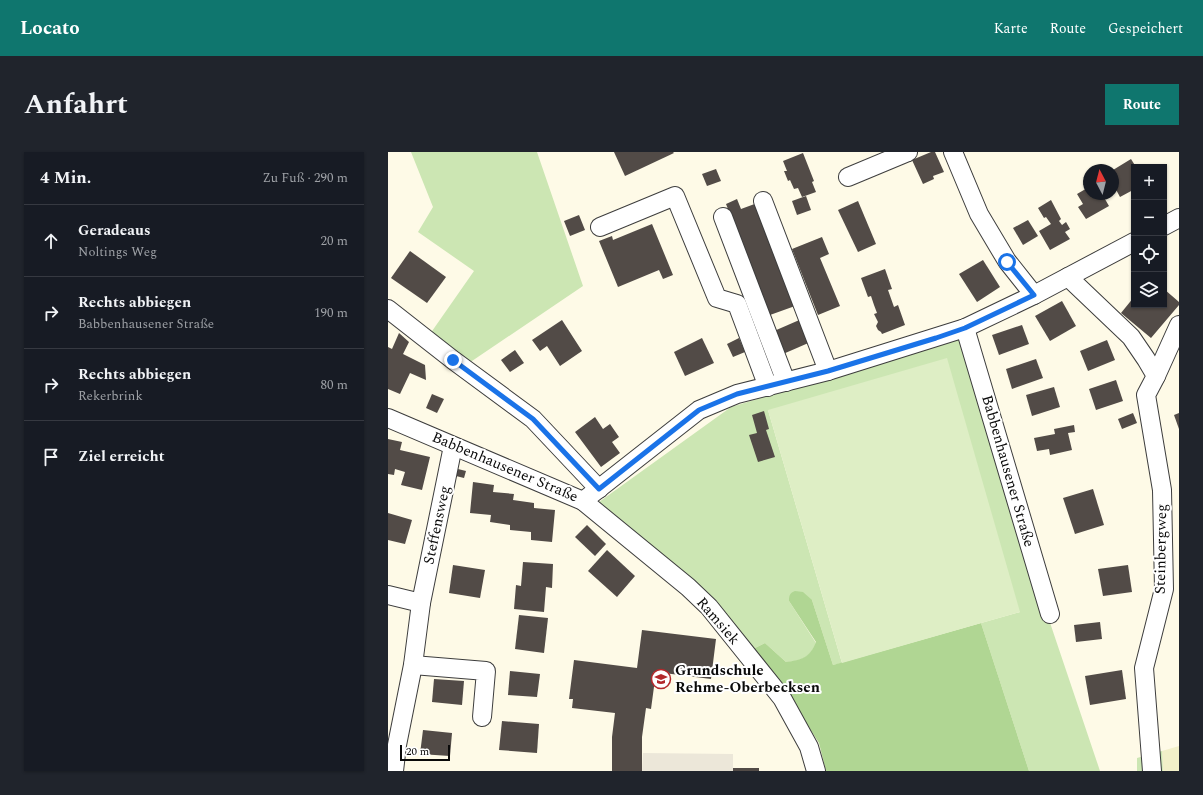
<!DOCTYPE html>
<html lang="de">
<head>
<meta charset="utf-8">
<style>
	:root { --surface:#171b24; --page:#20242c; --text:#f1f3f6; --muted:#9ea1a6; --line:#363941; --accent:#0f766e }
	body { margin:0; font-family:Spectral,serif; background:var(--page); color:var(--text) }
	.controls { position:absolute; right:12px; top:12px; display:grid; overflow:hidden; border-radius:0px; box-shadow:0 1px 3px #0004 }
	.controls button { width:36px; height:36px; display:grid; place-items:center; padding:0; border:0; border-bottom:1px solid var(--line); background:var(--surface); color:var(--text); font:20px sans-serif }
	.compass { position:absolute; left:695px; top:12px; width:36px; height:36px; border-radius:50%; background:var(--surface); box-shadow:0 1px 3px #0004; rotate:353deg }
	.scale { position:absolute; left:12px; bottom:10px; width:50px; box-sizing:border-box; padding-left:4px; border:2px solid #0a0a0a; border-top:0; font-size:11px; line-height:14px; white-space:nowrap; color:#0a0a0a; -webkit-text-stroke:3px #fff; paint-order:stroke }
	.stop { position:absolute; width:12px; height:12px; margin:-9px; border:3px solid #1a73e8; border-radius:50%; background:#fff }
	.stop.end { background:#1a73e8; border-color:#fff; box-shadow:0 1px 4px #0008 }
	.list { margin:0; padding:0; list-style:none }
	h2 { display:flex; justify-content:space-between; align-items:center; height:52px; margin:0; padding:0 16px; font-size:17px }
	h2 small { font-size:13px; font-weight:400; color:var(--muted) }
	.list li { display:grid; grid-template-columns:26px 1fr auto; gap:12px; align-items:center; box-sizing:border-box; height:72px; padding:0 16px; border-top:1px solid var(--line) }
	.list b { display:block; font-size:15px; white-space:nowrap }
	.list p { margin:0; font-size:13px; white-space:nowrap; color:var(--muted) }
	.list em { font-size:13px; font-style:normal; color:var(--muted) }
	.icon { flex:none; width:22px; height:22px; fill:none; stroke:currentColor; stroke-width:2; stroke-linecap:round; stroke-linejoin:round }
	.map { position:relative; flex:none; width:791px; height:619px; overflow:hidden; border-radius:0px }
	header { display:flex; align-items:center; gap:24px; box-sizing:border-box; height:56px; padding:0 20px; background:var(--accent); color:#fff }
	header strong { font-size:19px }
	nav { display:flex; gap:22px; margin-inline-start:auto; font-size:14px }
	.intro { display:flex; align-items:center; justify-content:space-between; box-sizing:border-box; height:96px; padding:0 24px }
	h1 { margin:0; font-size:28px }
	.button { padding:10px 18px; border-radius:0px; background:var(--accent); color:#fff; font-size:14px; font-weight:700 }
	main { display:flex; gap:24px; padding:0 24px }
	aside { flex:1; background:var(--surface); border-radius:0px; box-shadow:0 1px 3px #0004 }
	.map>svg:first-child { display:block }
	.farmland { fill:#f2f0c9 }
	.green { fill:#cce6b3 }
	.forest { fill:#b0d693 }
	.pitch { fill:#deeec5 }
	.plaza { fill:#ece7d9 }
	.building { fill:#524b47 }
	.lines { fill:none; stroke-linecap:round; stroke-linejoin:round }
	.minor-casing { stroke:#3d3d3d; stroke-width:20 }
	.minor { stroke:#fff; stroke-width:18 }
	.route { stroke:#1a73e8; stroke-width:5 }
	.labels { text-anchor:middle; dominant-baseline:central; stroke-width:4; stroke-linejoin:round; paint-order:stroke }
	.street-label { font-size:15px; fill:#0a0a0a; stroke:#fff }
	.poi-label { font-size:15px; font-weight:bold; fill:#0a0a0a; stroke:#fff; text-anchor:start }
</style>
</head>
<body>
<header>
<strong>Locato</strong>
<nav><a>Karte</a><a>Route</a><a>Gespeichert</a></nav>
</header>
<div class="intro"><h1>Anfahrt</h1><a class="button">Route</a></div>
<main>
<aside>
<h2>4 Min.<small>Zu Fuß · 290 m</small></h2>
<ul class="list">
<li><svg class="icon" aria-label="ahead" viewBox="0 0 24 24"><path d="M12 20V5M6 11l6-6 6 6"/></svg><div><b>Geradeaus</b><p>Noltings Weg</p></div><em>20 m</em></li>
<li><svg class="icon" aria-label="right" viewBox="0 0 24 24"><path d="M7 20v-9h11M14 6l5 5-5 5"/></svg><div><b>Rechts abbiegen</b><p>Babbenhausener Straße</p></div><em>190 m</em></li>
<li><svg class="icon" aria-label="right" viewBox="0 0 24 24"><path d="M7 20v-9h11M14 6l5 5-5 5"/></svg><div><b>Rechts abbiegen</b><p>Rekerbrink</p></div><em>80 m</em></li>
<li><svg class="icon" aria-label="arrive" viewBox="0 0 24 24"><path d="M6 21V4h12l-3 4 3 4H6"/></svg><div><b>Ziel erreicht</b></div></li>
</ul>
</aside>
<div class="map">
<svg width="791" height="619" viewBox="0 0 791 619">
	<rect width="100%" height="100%" fill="#fefae7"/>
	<polygon class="farmland" points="791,594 791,619 775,619 774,599"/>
	<g class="green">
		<polygon points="23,0 149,0 195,134 81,211 42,182 86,119 30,80 45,55"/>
		<path d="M572,185L652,441L712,619H641L593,471L632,460L380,258L454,511L445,513L424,448L401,449L428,491C422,506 413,509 398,510L377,491L363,498L302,429L211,350L343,255Z"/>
		<polygon points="774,599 775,619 749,619 749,606"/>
	</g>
	<path class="forest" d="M407,439L415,440L424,448L445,513L593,471L641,619H438L431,591L393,531L363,498L377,491L398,510C413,508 422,506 428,490L401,449C401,443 402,441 407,439Z"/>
	<polygon class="pitch" points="559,206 632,460 454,511 380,258"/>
	<polygon class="plaza" points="255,601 345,602 345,619 254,619"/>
	<g class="building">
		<polygon points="226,0 285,0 286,1 237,24"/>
		<polygon points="543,0 547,0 556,20 545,24 546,27 535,32 524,8"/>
		<polygon points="415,1 426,29 424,30 428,40 414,45 410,36 406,37 402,28 400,29 396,19 399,19 395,9"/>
		<polygon points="743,7 748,15 743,19 746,24 746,41 745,38 732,45 725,32 725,18"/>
		<polygon points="328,17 333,29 319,34 314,22"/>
		<polygon points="701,35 701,42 714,42 721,54 698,67 690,55 695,52 689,42"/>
		<polygon points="418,44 423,58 409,63 404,49"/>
		<polygon points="349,47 353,57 372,50 407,154 382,163 338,52"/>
		<polygon points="663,48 673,67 671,69 674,73 678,70 682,77 677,80 682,87 662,98 651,79 663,72 658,65 656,66 650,56"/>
		<polygon points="470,49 488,92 470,100 450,58"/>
		<polygon points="191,63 197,78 182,84 176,69"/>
		<polygon points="640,68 650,84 635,93 625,76"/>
		<polygon points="264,72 285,123 275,127 271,118 230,135 211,89 224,84 225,88"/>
		<polygon points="434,85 441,102 432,106 452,154 430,163 404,97"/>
		<polygon points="22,99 58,125 39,151 3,126"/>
		<polygon points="595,108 612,135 589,150 571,122"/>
		<polygon points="497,117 504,137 500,138 506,155 510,153 517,173 494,182 493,180 490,178 488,174 490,170 486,162 489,161 486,153 483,144 480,145 473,126"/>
		<polygon points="776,137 791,150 791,153 763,186 733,161 746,145 746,153 776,153"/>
		<polygon points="674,149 688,174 662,189 647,164"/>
		<polygon points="416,166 425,189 395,202 386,179"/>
		<polygon points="174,168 194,199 172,214 159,194 152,199 144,188"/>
		<polygon points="634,173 641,192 611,203 604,183"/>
		<polygon points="11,181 21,190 15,202 37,213 38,228 22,221 12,242 0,237 0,195 4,197"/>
		<polygon points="314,186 326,211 297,224 286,200"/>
		<polygon points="351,186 357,200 345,205 339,192"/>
		<polygon points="719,188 727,208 700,219 692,199"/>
		<polygon points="127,198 136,211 122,220 113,208"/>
		<polygon points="648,207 655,226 624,237 618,217"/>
		<polygon points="728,228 735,249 708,258 701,237"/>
		<polygon points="666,235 672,255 644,264 638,243"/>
		<polygon points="44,242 56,247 49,261 38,256"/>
		<polygon points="376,259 381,277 378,278 387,305 370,310 361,283 369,281 364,263"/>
		<polygon points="745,261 749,271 734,277 730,267"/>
		<polygon points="791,261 791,277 786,263"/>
		<polygon points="207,265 215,277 222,272 231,285 224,290 232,301 213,315 187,280"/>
		<polygon points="686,273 687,280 680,281 684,298 662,303 661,297 649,299 646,286 667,282 666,277"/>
		<polygon points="0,287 14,290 12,298 42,305 34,338 13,333 17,320 7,317 6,323 0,322"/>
		<polygon points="70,317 78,319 76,326 68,324"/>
		<polygon points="85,330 106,333 105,340 126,342 125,348 146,351 146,356 167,358 164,390 143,388 143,380 122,378 122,373 102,370 103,363 82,361"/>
		<polygon points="705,337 716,373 687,382 675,346"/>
		<polygon points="0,361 24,368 17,392 0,388"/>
		<polygon points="199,373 218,392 207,404 187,385"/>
		<polygon points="219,398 247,424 229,445 200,419"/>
		<polygon points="135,410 165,412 164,436 158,435 156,460 126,457 128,433 133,434"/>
		<polygon points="65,413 97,418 92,446 61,441"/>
		<polygon points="740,413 744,440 715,444 710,417"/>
		<polygon points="131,463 160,466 156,501 127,497"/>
		<polygon points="712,470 714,487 688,490 686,473"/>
		<polygon points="254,478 328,487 323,527 268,520 263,557 258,556 254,585 254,619 224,619 224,585 227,561 184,556 185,547 181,547 186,508 249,516"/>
		<polygon points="734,518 738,547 702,553 697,524"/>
		<polygon points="122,519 152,522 149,545 120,543"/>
		<polygon points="46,527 76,529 74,553 44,550"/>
		<polygon points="114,569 151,572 149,601 111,598"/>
		<polygon points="35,578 64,581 62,604 32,602"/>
		<rect x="345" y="616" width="26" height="3"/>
	</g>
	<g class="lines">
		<g class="minor-casing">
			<g id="minor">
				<polyline points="565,0 591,62 619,109 646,143"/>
				<polyline points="460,25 520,0"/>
				<polyline points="375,49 440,219"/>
				<polyline points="335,65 398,230"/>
				<polyline points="776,74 791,66"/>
				<polyline points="212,75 287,44 329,146 349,152 380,235"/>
				<polyline points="680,125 743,185 758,207 768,224 758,243 774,338 776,437 756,516 764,619"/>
				<polyline points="0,157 65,208 145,267 211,337"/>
				<polyline points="577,176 662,462"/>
				<polyline points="768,224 791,173"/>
				<polyline points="0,266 195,349 300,435 321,455 394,546 421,595 428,619"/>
				<polyline points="195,349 311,258 349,242 440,219 577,176 646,143 746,90"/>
				<polyline points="0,443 33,451"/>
				<polyline points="25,513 98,519 94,565"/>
				<polyline points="6,619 9,593 25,513 33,451 65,294"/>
			</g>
		</g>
		<use href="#minor" class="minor"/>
	</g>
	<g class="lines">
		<polyline class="route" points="65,208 145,267 211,337 311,258 349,242 440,219 548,186 577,176 646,143 619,110"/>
	</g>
	<defs>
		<g id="school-ring" transform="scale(1)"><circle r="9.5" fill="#fff" stroke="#b3282b" stroke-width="1.5"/><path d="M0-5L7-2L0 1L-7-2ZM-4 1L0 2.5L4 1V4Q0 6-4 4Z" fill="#b3282b"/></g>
	</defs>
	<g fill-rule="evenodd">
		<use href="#school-ring" x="273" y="527"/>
	</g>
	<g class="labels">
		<g class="street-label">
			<text transform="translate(117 315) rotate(23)">Babbenhausener Straße</text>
			<text transform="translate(620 319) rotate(74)">Babbenhausener Straße</text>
			<text transform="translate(49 373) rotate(-78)">Steffensweg</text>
			<text transform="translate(773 397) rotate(-89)">Steinbergweg</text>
			<text transform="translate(330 469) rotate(49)">Ramsiek</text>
		</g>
		<g class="poi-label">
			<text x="287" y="518">Grundschule<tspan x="287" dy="17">Rehme-Oberbecksen</tspan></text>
		</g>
	</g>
</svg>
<div class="controls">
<button>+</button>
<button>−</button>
<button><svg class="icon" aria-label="locate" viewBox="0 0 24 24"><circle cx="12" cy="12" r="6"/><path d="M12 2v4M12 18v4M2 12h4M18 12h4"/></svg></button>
<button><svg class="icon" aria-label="layers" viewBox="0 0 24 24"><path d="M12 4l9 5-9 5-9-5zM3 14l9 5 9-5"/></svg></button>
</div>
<svg class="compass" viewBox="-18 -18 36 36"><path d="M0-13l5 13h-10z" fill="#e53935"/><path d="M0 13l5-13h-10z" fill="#9ea1a6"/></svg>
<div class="scale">20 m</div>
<div class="stop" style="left:619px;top:110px"></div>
<div class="stop end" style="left:65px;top:208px"></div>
</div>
</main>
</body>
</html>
